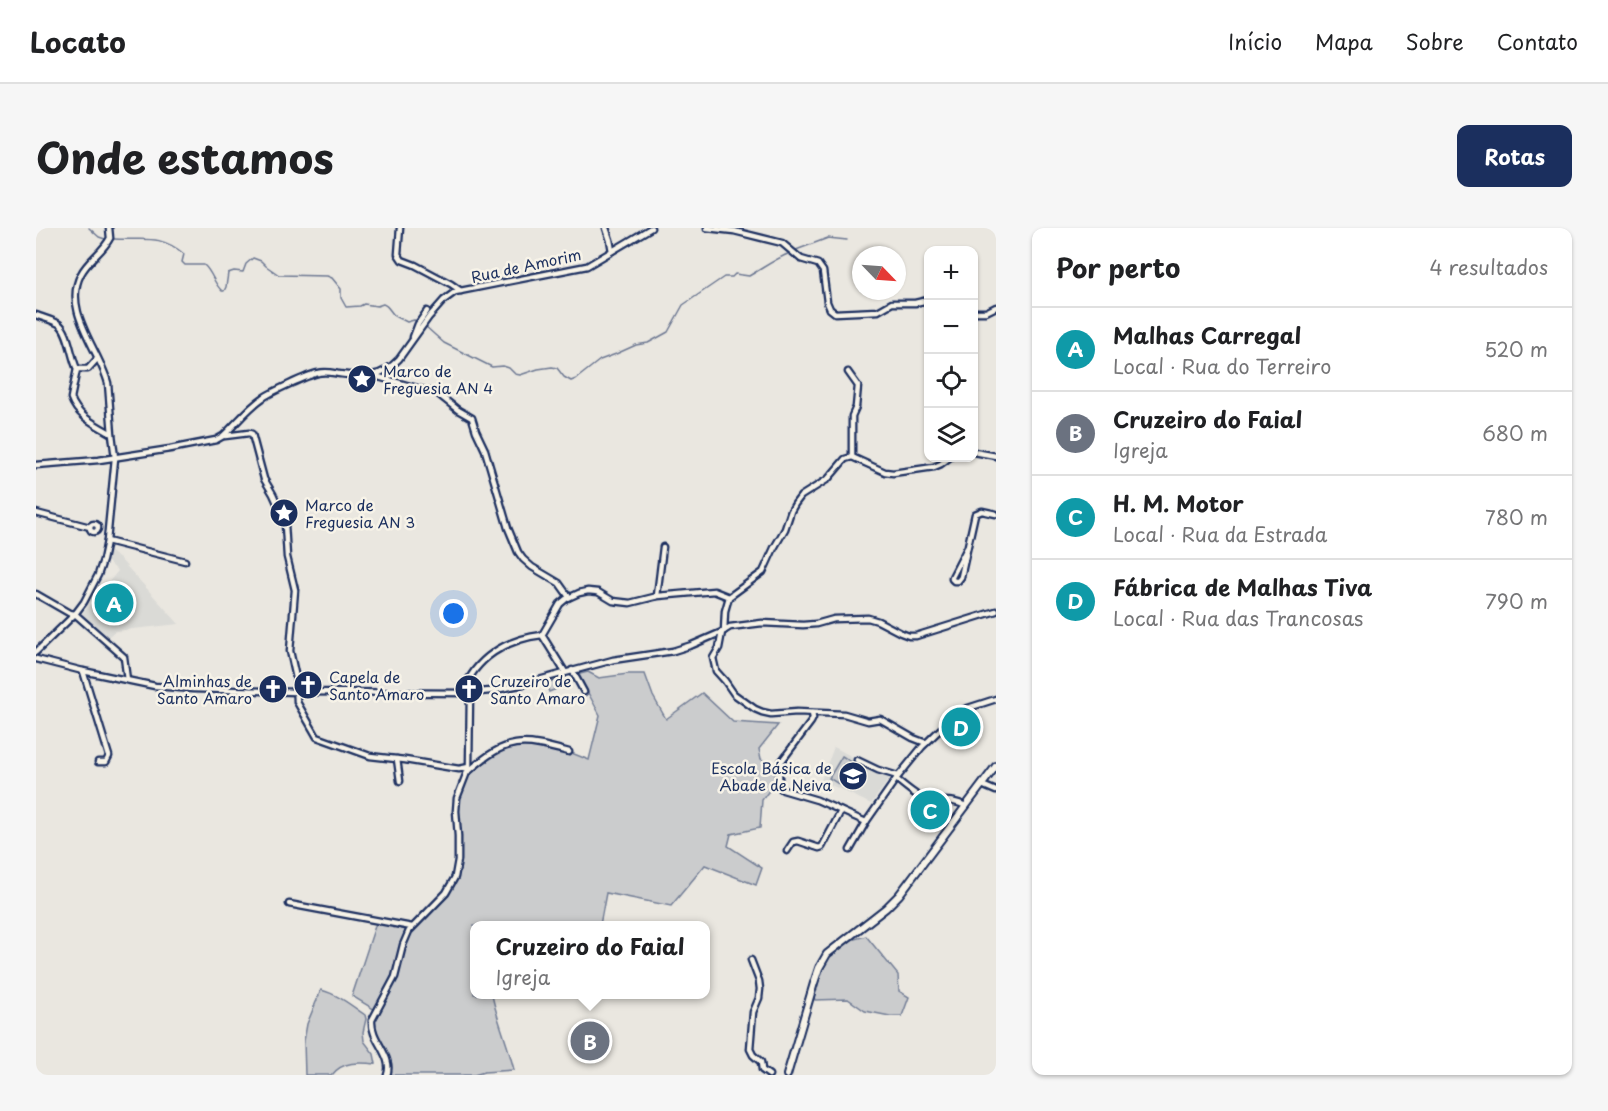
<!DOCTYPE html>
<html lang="pt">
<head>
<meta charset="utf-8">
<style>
	:root { --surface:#fff; --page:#f6f6f6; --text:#202124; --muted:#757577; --line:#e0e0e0; --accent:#1b2f5e }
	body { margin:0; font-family:"Playpen Sans",sans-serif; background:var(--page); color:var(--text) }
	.controls { position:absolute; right:18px; top:18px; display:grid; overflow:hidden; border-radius:12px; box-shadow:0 2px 4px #0004 }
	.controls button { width:54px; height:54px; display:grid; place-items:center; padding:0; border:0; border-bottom:2px solid var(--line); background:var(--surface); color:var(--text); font:30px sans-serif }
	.compass { position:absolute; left:816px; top:18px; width:54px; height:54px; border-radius:50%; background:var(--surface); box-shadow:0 2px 4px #0004; rotate:115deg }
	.you { position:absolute; left:418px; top:386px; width:21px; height:21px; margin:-15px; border:4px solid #fff; border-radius:50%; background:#1a73e8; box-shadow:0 0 0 9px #1a73e833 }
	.badge { display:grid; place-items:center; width:39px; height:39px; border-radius:50%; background:var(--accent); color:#fff; font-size:20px; font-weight:700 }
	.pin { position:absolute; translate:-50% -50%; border:3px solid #fff; box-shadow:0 2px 6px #0006 }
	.popup { position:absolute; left:434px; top:693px; width:240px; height:78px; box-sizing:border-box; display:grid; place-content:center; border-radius:12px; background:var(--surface); filter:drop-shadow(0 2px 4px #0005); font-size:20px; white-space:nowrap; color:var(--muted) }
	.popup b { font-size:22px; color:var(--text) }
	.popup::after { content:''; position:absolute; left:50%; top:100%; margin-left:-12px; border:12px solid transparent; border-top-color:var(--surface) }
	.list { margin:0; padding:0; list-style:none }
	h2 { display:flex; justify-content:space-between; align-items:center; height:78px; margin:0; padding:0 24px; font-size:26px }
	h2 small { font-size:20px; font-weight:400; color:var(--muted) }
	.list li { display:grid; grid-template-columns:39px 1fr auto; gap:18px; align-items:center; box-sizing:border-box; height:84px; padding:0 24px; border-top:2px solid var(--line) }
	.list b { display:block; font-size:22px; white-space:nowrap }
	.list p { margin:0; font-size:20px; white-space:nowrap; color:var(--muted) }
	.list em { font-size:20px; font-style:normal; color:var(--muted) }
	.icon { flex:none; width:33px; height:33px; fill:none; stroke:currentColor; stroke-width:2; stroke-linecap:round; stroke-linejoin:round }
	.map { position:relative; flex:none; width:960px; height:847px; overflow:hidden; border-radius:12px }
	header { display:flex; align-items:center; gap:36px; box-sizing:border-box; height:84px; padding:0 30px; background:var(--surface); border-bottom:2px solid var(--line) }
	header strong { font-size:28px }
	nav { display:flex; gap:33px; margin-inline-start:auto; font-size:21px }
	.intro { display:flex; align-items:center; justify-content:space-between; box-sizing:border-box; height:144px; padding:0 36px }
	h1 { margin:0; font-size:42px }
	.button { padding:15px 27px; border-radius:12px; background:var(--accent); color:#fff; font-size:21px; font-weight:700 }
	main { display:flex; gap:36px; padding:0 36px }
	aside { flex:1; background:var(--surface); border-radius:12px; box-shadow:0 2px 4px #0004 }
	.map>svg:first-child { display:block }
	.built { fill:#dadad6 }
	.green { fill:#cbcccd; stroke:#737e96; stroke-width:1.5 }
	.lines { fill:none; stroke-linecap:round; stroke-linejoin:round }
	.stream { stroke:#6d7892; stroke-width:1.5 }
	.minor-casing { stroke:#1b2f5e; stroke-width:9 }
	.secondary-casing { stroke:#1b2f5e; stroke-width:10 }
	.minor { stroke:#f7f3e8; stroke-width:4.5 }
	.secondary { stroke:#f7f3e8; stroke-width:6 }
	.labels { text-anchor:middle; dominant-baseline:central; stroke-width:5; stroke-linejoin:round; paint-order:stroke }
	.street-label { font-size:15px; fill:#1b2f5e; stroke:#f7f3e8 }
	.poi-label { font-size:15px; fill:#1b2f5e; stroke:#f7f3e8; text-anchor:start }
</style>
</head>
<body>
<header>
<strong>Locato</strong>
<nav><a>Início</a><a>Mapa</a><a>Sobre</a><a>Contato</a></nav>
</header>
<div class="intro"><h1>Onde estamos</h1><a class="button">Rotas</a></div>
<main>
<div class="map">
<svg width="960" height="847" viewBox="0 0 960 847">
	<rect width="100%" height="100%" fill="#eae7e0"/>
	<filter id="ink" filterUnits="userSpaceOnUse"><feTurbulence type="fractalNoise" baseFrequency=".0167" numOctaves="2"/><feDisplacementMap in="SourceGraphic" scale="12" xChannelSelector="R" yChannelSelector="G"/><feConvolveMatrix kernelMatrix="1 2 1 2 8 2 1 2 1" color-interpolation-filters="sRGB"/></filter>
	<g filter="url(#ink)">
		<g class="built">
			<polygon points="73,323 84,331 143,396 79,403 73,408 71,413 44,390 46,386 82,343 71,333"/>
			<polygon points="798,519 844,544 843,546 853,549 853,551 835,576 785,552"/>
		</g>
		<g class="green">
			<path d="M552,444L563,450L592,446H609L617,468L630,491L666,465L697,494L742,497L723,521L725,531L739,539L738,556L726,572L724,600L695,606L692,618L726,640L720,657L669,637L635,678L570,665L564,697L438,698V766L456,767C461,792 472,816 478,842L448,844L438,847H351V831L335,800L341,783L316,768L341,692L376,699L415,658L422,632L421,570L433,543L465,520L495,515L533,524L553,532L564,487L543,448L544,446Z"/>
			<polygon points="529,448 533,456 513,464 510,455"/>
			<polygon points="806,528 817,535 804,557 793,550"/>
			<polygon points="830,708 862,747 863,763 873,769 866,788 854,788 829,783 812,771 779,772 776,764 784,738 807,714"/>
			<path d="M285,762C301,766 315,777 329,787L330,791L327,804L328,813L338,826L340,836C324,834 306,833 296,847H269L268,813L271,796Z"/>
		</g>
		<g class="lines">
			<g class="stream">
				<polyline points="53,0 63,9 69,11"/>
				<path d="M78,11C107,13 123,5 148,26L146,34L149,37H168C176,44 178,56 186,63H188L190,59L192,45L198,43L207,44L210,36L217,30L225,33L230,38L243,47L291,48L296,50L305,61V70L310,79L324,78L328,76L341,78L347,76C353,78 354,84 359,88C363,90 367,92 371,94L378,92L381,93"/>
				<polyline points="760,22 792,10 811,12"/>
				<path d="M389,98L408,115L456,139L467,138L473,140L479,146L484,147L502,141L516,139L521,140L528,149L535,153L540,151L564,132L580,126L600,117L612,115L632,104L647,77L688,49H696L699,46L713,48C727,40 739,31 754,25"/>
			</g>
			<g class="minor-casing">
				<g id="minor">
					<polyline points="364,0 362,26 366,32 379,37 415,56 425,63"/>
					<polyline points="570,0 574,12 576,23"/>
					<polyline points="671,0 698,3 746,15 765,31 782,36 787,43 791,74 794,81 799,85 842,83 856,75 879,75 892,72"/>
					<polyline points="938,84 950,84 960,79"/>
					<path d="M0,87C7,90 17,92 23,96C33,103 35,129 41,141"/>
					<polyline points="377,109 382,96 391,83"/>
					<path d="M61,131L52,141H41L35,170C41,188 60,197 76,206"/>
					<polyline points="812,144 822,158 820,179 816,188 816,229"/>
					<polyline points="339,148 402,166 422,182 436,190 440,203 449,222 472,300 482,324 487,331 496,339 523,355 533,369"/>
					<polyline points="189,208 213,205 216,206 228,251 237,266 246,286 249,296 251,329 259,362 254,423 260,450 261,474 281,509 334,528 369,532 423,541 433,539"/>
					<polyline points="938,224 960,228"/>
					<path d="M0,237L63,232L134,221L180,212L187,208C200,196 212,180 227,170C235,164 272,147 282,145C290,143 297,145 304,146C330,149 344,151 363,131L393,89L408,72L419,64L551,38L615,0"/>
					<polyline points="0,285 54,299"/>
					<circle cx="58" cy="300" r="4"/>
					<polyline points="71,313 149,333"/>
					<polyline points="931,320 916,349 916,351 918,353 922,353 925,349 939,286 946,283 960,286"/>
					<polyline points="0,366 33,385 39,386 88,429 91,452"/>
					<polyline points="621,368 627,319"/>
					<polyline points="688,403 689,383 693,369 727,344 738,320 749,301 755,283 759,276 765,268 792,251 809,231 816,229 849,244 857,245 898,239 905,236 913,230"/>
					<polyline points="686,404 683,420 677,430 680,443 689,453 698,466 719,481 726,484 735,486 761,484 808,486 832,493 844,491 877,510 890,515"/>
					<path d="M0,424L39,386L48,374L62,347L67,332L71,313L79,230L76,206L72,155C63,121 26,82 45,46C52,32 67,24 74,10L73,0"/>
					<polyline points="0,431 47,443 119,458 157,461 260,464 434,465 454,463 484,457 577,432 637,423 656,417 686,404 694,399 726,395 767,397 780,396 798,391 832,390 842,393 865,405 873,408 880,408 960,383"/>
					<polyline points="536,442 548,464"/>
					<polyline points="47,443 73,528 70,534 62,534"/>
					<polyline points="529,444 506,407 524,376 530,371 543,365 552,363 562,364 577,373 594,375 622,368 678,363 693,369"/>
					<path d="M427,464C439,430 471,411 506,407"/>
					<polyline points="776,485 777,490 775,494 745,534 743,546 743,559 747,562 781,572 830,594"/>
					<polyline points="361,531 364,553"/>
					<polyline points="821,532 842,542 862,548"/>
					<path d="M433,543C471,509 486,511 533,524"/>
					<path d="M860,551C868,557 883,571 892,572C908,575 914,570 930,578"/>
					<polyline points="946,557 960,563"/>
					<polyline points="814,622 830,594 860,551 886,519 916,490 926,482 960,471"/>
					<polyline points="751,623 757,614 762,613 783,620 786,619 805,583"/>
					<polyline points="253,676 376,699"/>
					<polyline points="715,732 723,753 724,761 723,770 717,784 714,821 717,827 725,834 726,842 733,847"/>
					<path d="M351,847C358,828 334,812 336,792L359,749L367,717L373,703L410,665L419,649L422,632V608L420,583L421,570L433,539L434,465"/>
				</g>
			</g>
			<g class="secondary-casing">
				<polyline id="secondary" points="751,847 778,755 783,740 791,726 850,680 863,667 960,538"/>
			</g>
			<use href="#minor" class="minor"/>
			<use href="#secondary" class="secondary"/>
		</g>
	</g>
	<defs>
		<g id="sight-disc" transform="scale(1.5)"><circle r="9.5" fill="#1b2f5e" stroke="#f7f3e8"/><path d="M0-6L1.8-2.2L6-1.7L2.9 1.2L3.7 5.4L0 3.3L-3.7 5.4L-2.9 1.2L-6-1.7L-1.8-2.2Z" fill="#fff"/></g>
		<g id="church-disc" transform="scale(1.5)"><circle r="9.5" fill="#1b2f5e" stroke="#f7f3e8"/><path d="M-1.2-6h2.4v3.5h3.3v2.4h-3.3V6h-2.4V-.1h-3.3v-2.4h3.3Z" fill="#fff"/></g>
		<g id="school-disc" transform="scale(1.5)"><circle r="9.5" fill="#1b2f5e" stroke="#f7f3e8"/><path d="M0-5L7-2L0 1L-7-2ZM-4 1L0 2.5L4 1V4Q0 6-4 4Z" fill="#fff"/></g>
	</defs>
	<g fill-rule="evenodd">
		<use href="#sight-disc" x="326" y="151"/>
		<use href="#sight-disc" x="248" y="285"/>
		<use href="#church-disc" x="272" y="457"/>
		<use href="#church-disc" x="237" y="461"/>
		<use href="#church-disc" x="433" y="461"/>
		<use href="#school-disc" x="817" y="548"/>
	</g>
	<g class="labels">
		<g class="street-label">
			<text transform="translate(490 37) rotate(-12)">Rua de Amorim</text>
		</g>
		<g class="poi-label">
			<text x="347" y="142">Marco de<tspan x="347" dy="17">Freguesia AN 4</tspan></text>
			<text x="269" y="276">Marco de<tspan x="269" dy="17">Freguesia AN 3</tspan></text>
			<text x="293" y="448">Capela de<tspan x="293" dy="17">Santo Amaro</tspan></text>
			<text x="216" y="452" text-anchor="end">Alminhas de<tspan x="216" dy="17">Santo Amaro</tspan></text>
			<text x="454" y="452">Cruzeiro de<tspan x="454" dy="17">Santo Amaro</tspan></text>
			<text x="796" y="539" text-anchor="end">Escola Básica de<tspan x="796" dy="17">Abade de Neiva</tspan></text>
		</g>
	</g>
</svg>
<div class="controls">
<button>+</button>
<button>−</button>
<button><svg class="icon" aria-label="locate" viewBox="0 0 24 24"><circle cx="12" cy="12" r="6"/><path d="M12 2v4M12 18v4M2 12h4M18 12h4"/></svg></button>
<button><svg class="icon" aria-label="layers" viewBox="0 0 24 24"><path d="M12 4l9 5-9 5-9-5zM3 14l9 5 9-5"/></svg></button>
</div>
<svg class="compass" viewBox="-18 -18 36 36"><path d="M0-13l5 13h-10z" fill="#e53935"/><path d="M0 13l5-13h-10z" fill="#757577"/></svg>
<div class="you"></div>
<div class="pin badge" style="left:78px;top:375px;background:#0f9aa8">A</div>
<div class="pin badge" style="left:554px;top:813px;background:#6b7280">B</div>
<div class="popup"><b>Cruzeiro do Faial</b>Igreja</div>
<div class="pin badge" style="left:894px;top:582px;background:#0f9aa8">C</div>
<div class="pin badge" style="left:925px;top:499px;background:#0f9aa8">D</div>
</div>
<aside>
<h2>Por perto<small>4 resultados</small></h2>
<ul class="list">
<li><span class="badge" style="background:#0f9aa8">A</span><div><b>Malhas Carregal</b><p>Local · Rua do Terreiro</p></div><em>520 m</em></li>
<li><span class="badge" style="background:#6b7280">B</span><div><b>Cruzeiro do Faial</b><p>Igreja</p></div><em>680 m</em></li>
<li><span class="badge" style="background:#0f9aa8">C</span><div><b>H. M. Motor</b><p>Local · Rua da Estrada</p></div><em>780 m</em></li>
<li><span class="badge" style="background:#0f9aa8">D</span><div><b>Fábrica de Malhas Tiva</b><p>Local · Rua das Trancosas</p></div><em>790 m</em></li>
</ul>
</aside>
</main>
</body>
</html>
